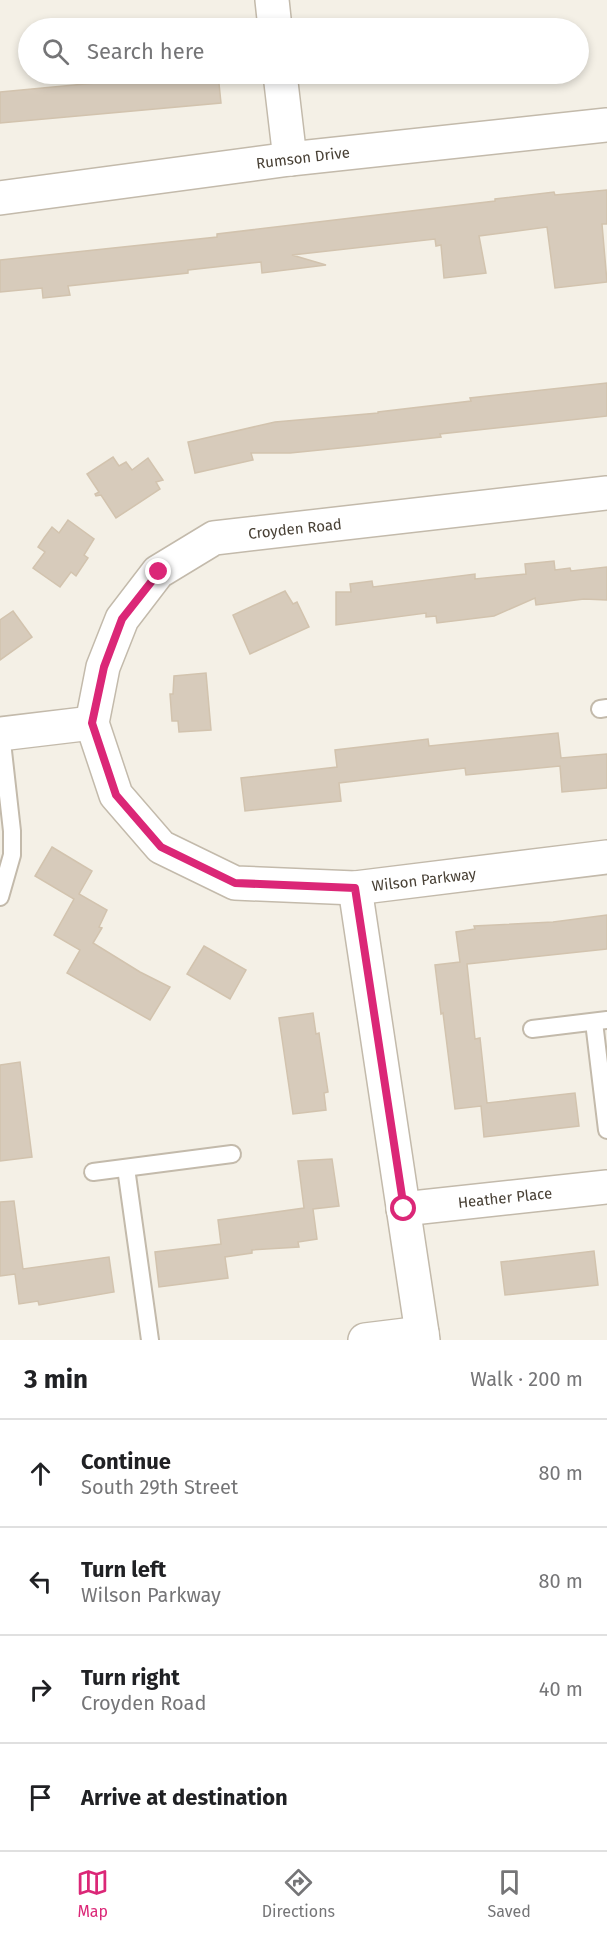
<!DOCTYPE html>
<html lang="en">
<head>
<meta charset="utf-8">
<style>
	:root { --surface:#fff; --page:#f6f6f6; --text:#202124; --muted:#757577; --line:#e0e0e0; --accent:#db2777 }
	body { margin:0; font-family:"Fira Sans",sans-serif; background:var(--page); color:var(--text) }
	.stop { position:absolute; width:18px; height:18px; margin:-14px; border:4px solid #db2777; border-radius:50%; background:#fff }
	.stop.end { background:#db2777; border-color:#fff; box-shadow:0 2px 6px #0008 }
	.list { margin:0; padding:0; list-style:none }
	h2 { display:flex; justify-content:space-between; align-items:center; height:78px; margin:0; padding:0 24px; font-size:26px }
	h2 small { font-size:20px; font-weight:400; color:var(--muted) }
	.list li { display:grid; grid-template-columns:39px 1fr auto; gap:18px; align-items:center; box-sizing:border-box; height:108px; padding:0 24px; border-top:2px solid var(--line) }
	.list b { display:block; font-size:22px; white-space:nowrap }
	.list p { margin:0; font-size:20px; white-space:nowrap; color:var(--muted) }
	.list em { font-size:20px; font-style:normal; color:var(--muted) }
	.icon { flex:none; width:33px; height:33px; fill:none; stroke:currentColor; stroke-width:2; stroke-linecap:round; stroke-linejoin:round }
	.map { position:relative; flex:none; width:607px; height:1340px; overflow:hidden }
	.search { position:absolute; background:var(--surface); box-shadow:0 3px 9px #0003; left:18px; right:18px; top:18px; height:66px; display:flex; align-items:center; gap:15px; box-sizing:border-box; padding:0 21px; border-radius:33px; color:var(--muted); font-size:22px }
	.sheet { height:510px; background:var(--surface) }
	nav { display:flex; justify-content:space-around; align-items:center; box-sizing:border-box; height:84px; border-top:2px solid var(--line); background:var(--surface); font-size:16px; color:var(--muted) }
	nav a { display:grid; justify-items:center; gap:3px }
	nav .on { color:var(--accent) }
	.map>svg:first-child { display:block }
	.building { fill:#d7cbbb; stroke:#d2c3ae; stroke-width:1.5 }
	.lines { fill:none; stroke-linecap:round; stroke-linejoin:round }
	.service-casing { stroke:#c3baab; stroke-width:20 }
	.minor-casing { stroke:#c3baab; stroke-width:36 }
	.tertiary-casing { stroke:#c3baab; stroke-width:36 }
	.service { stroke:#fff; stroke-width:16 }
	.minor { stroke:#fff; stroke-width:33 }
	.tertiary { stroke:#fff; stroke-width:33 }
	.route { stroke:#db2777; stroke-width:8 }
	.labels { text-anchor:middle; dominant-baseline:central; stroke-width:4.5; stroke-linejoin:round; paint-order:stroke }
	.street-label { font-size:15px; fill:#484035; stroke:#fff }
</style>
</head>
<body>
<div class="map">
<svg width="607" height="1340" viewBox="0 0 607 1340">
	<rect width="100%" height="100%" fill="#f4f0e6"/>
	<g class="building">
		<polygon points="191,74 218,74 221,103 0,123 0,92"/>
		<polygon points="607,190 607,224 602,224 607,282 555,288 547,227 479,236 486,273 444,278 441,245 436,246 435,239 292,255 326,265 262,273 261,262 188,270 188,273 68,286 70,295 43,298 42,288 0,292 0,260 217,237 217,234 495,201 495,199 554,192 555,195"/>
		<polygon points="607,383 607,416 440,434 441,437 360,446 290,453 251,453 253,460 195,473 188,442 275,422 378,413 378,412 471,401 470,398"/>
		<polygon points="113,457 119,466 126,462 132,470 148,458 163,480 156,482 160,489 116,518 101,495 96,496 95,494 99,492 87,474"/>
		<polygon points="68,520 94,539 84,555 88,558 76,576 71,572 60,587 33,568 45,552 38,547 44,538 52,527 59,533"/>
		<polygon points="554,561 555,570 570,568 571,571 607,567 607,600 584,599 536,605 535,598 494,616 437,623 436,616 426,617 426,613 336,625 336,592 351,592 350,584 372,581 373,587 475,574 475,579 526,574 525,564"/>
		<polygon points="285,591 293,604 297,602 309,627 250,654 233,615"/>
		<polygon points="13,611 32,637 0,660 0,620"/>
		<polygon points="206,673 211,730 179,732 178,721 172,721 170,694 173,694 174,676"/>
		<polygon points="558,733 561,758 607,754 607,788 562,792 560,766 466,775 465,768 339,783 341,801 245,811 241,778 337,767 335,750 428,739 429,746"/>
		<polygon points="52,847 92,871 79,894 107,910 99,927 102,928 93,943 140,972 170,987 150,1020 67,973 80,950 54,935 74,899 35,876"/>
		<polygon points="607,915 607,949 467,964 475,1039 480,1038 487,1103 575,1093 579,1126 484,1137 481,1106 455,1109 443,1013 441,1014 435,965 460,962 456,932 475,929 474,926 553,922"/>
		<polygon points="204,946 246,970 230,999 187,974"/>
		<polygon points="313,1013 316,1034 319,1033 328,1092 324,1093 326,1110 293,1114 279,1018"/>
		<polygon points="20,1062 32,1157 0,1161 0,1065"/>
		<polygon points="332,1159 339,1206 313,1209 317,1239 298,1242 299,1247 252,1250 252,1253 225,1257 228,1278 159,1287 155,1252 221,1244 218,1220 304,1208 298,1161"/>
		<polygon points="14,1201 23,1269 109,1257 114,1292 39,1305 38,1301 19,1304 15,1274 0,1276 0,1202"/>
		<polygon points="594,1251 598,1285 505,1295 501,1262"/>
	</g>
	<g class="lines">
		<g class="service-casing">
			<g id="service">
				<polyline points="600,709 607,708"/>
				<polyline points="0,897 12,855 12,831 1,733"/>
				<polyline points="594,1022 607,1130"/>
				<polyline points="532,1029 607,1020"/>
				<polyline points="126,1168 150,1340"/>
				<polyline points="93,1172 232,1154"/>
			</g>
		</g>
		<g class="minor-casing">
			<g id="minor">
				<polyline points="272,0 275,28"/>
				<polyline points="280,74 290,159"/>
				<polyline points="0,198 290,159 607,125"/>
				<polyline points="607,493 214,538 158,572 122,619 103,667 92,723 116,795 161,847 235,883 355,888 607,857"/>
				<polyline points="0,734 92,723"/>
				<polyline points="355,888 422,1333"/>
				<polyline points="403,1209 607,1187"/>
			</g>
		</g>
		<g class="tertiary-casing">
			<polyline id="tertiary" points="365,1340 422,1333 423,1340"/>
		</g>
		<use href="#service" class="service"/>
		<use href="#minor" class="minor"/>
		<use href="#tertiary" class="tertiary"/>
	</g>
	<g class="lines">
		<polyline class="route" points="159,572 122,619 104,667 92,723 116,795 161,847 235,883 355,888 404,1209"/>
	</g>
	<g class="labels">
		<g class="street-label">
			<text transform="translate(303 158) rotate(-7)">Rumson Drive</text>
			<text transform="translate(295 529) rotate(-6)">Croyden Road</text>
			<text transform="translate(424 880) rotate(-7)">Wilson Parkway</text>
			<text transform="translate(505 1198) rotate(-6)">Heather Place</text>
		</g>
	</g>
</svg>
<div class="stop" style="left:404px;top:1209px"></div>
<div class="stop end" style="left:159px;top:572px"></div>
<div class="search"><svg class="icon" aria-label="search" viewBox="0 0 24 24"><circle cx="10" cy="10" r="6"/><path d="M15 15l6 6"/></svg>Search here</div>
</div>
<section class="sheet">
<h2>3 min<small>Walk · 200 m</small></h2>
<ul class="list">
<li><svg class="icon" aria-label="ahead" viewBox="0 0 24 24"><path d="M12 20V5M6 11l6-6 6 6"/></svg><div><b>Continue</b><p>South 29th Street</p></div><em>80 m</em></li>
<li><svg class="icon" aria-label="left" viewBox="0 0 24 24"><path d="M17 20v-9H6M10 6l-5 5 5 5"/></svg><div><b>Turn left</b><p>Wilson Parkway</p></div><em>80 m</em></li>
<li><svg class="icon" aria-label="right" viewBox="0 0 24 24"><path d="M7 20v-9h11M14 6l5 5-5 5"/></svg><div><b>Turn right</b><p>Croyden Road</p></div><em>40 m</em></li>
<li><svg class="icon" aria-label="arrive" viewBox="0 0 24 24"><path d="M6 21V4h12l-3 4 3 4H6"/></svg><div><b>Arrive at destination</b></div></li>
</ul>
</section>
<nav>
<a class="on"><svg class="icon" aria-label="map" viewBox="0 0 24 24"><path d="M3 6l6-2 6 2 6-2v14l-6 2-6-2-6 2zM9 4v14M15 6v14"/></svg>Map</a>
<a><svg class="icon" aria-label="directions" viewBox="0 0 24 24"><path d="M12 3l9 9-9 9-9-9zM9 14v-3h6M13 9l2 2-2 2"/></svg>Directions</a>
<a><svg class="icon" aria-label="saved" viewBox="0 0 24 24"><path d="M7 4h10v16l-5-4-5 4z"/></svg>Saved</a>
</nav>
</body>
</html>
